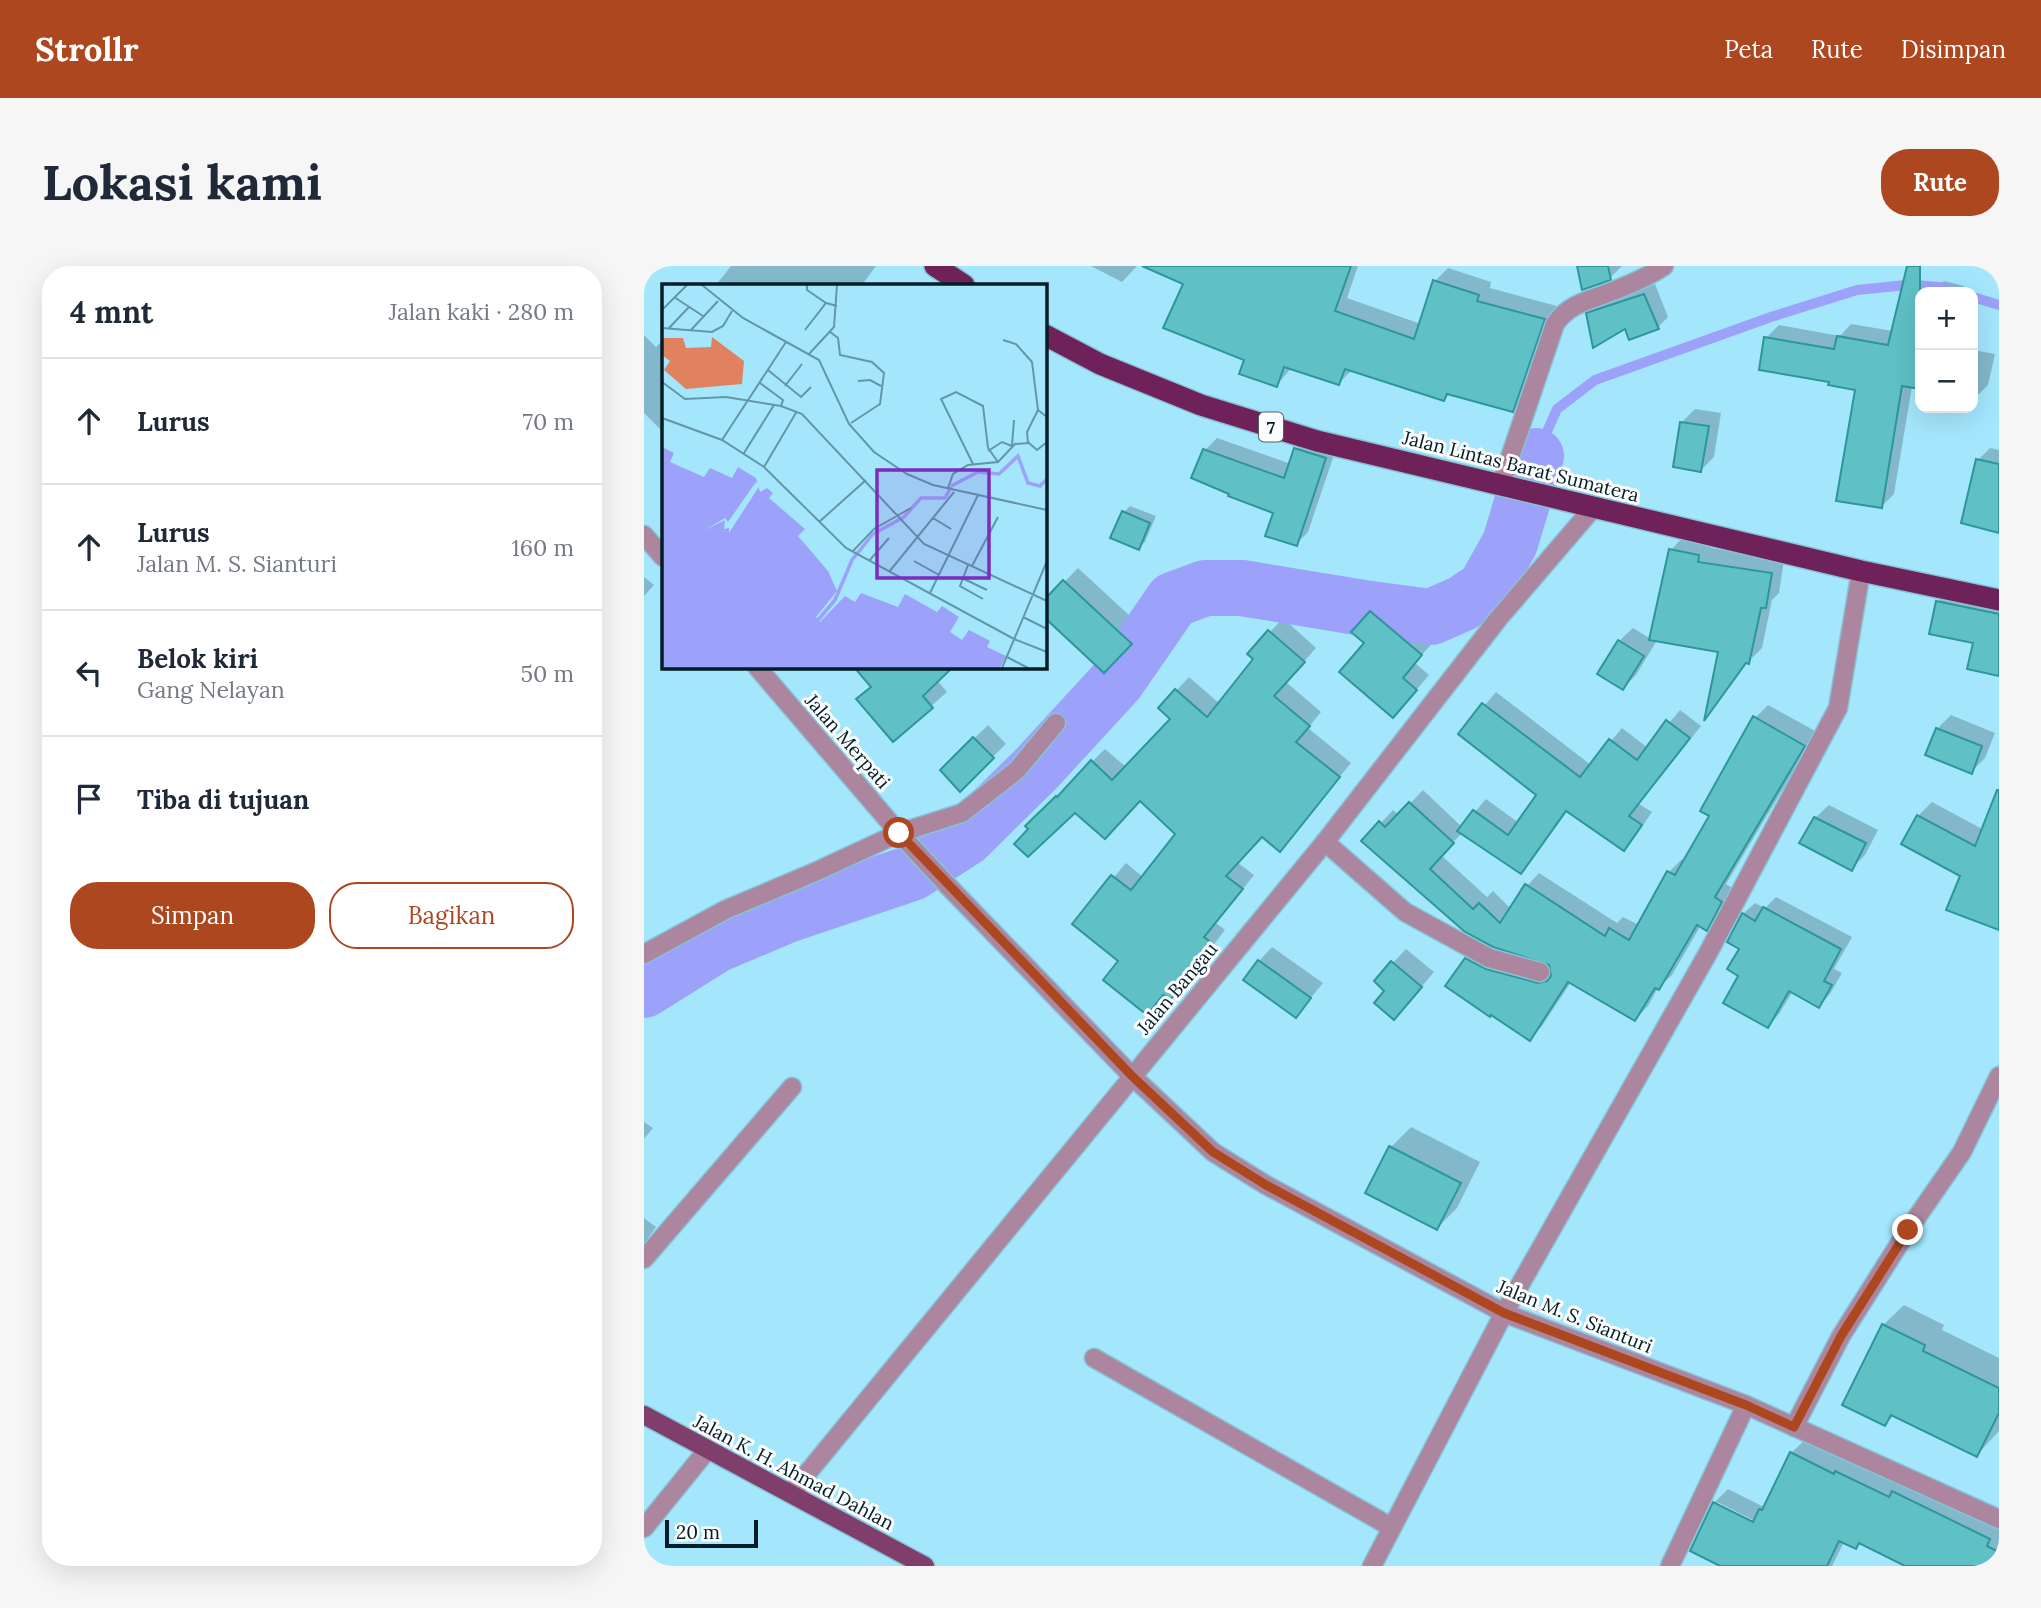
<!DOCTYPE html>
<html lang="id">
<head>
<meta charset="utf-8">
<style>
	:root { --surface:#fff; --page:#f6f6f7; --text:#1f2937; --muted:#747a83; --line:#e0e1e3; --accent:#ad471f }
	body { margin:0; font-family:Lora,serif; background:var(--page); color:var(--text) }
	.controls { position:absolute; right:21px; top:21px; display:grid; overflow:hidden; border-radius:14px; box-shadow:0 7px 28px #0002 }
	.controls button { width:63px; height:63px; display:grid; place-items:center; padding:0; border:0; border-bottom:2px solid var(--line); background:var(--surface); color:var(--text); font:35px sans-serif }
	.scale { position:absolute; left:21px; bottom:18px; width:93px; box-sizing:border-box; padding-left:7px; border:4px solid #021d25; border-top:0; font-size:19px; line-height:24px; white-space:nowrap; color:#021d25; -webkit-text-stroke:5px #fcfcfc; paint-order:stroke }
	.stop { position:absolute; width:21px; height:21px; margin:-16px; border:5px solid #ad471f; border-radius:50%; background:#fff }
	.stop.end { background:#ad471f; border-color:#fff; box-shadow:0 2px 7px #0008 }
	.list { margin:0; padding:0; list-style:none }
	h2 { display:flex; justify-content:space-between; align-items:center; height:91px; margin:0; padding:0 28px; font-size:30px }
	h2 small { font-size:23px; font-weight:400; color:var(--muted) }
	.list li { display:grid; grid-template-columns:46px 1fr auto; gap:21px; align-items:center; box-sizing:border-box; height:126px; padding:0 28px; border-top:2px solid var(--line) }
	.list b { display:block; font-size:26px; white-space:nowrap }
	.list p { margin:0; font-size:23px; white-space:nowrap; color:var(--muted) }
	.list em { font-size:23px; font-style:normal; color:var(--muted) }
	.actions { display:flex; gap:14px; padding:21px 28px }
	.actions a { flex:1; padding:16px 0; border:2px solid var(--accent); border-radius:28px; text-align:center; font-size:24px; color:var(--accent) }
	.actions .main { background:var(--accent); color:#fff }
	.icon { flex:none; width:38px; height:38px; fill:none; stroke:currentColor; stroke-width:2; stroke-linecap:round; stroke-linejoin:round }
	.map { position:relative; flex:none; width:1355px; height:1300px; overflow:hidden; border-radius:28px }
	header { display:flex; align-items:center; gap:42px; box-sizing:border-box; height:98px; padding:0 35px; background:var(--accent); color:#fff }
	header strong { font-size:33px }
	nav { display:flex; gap:38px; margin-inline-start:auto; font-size:24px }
	.intro { display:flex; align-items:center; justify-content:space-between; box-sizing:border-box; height:168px; padding:0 42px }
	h1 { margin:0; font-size:49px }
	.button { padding:18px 32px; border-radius:28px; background:var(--accent); color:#fff; font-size:24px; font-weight:700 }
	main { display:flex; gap:42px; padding:0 42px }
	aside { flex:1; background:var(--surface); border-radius:28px; box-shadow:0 7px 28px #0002 }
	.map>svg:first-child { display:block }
	.shadow { fill:#0003; fill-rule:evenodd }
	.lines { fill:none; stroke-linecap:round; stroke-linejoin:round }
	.stream { stroke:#9ca1f9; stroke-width:10 }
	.river { stroke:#9ca1f9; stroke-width:56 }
	.building { fill:#5fc1c6; stroke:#2d969b; stroke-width:2 }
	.minor-casing { stroke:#87c3d6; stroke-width:21 }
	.major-casing { stroke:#87c3d6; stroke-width:21 }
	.highway-casing { stroke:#87c3d6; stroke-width:24 }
	.minor { stroke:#ac869f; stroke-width:18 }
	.major { stroke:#7f3e6c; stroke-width:18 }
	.highway { stroke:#6e2259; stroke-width:21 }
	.route { stroke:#ad471f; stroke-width:9 }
	.labels { text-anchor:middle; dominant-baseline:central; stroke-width:6; stroke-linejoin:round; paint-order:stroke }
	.shield { fill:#fcfcfc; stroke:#4d6066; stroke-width:2 }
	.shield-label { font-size:18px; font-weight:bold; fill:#021d25 }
	.street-label { font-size:19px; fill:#021d25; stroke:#fcfcfc }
	.inset-river { fill:none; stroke:#9ca1f9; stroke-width:3.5 }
	.inset-road { fill:none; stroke:#6396a7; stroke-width:2 }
	.view { fill:#7b2cbf; fill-opacity:0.15; stroke:#7b2cbf; stroke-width:3.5 }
	.inset-edge { fill:none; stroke:#021d25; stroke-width:3.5 }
</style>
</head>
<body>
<header>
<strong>Strollr</strong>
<nav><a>Peta</a><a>Rute</a><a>Disimpan</a></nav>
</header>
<div class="intro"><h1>Lokasi kami</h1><a class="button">Rute</a></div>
<main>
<aside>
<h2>4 mnt<small>Jalan kaki · 280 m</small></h2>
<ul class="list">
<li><svg class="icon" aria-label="ahead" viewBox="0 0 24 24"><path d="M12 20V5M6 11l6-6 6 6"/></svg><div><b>Lurus</b></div><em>70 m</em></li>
<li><svg class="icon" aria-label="ahead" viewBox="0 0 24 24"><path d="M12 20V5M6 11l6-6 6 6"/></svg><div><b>Lurus</b><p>Jalan M. S. Sianturi</p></div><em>160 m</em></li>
<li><svg class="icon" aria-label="left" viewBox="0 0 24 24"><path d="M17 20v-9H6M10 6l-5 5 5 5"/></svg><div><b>Belok kiri</b><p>Gang Nelayan</p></div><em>50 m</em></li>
<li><svg class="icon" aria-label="arrive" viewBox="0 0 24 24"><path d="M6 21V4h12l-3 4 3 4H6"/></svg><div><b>Tiba di tujuan</b></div></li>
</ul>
<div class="actions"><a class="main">Simpan</a><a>Bagikan</a></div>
</aside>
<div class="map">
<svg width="1355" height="1300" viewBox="0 0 1355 1300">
	<rect width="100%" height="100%" fill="#a4e7fd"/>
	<g class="shadow">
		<polygon points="87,0 232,0 218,19 72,19"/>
		<polygon points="447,0 493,0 478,16"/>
		<polygon points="502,0 714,0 703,32 777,58 791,15 804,2 847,16 846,22 913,40 882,131 869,144 806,128 800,133 708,104 695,117 648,101 633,119 602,93 541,17"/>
		<polygon points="935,0 978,0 966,12"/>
		<polygon points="1271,13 1296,18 1300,15 1320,20 1318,26 1276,26 1276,121 1268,120 1250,228 1237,241 1213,122 1187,115 1122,72 1135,59 1196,70 1207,58 1249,65"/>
		<polygon points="1011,18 1024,51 1014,61 982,61 944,48 955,37 982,27 983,30"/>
		<polygon points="0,69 12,81 19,74 19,166 0,147"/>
		<polygon points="1329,84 1351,88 1344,119 1331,132 1329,132"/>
		<polygon points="1051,143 1077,147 1070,191 1057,204 1037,157"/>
		<polygon points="664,171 693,180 664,266 652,278 631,245 549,211 561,184 573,172 647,198 652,183"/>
		<polygon points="1346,182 1355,184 1355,264 1334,194"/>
		<polygon points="486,240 512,250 501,276 494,282 480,246"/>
		<polygon points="1040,270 1068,276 1067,282 1140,294 1135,327 1128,334 1118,382 1107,393 1108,391 1106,389 1074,432 1074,437 1063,449 1076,384 1027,284"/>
		<polygon points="434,302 500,363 460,405 401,350 401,336"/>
		<polygon points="0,311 10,319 0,330"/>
		<polygon points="1307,323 1355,334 1355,408 1331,376 1294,336"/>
		<polygon points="740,333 790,375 771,397 785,409 762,436 723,376 727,347"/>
		<polygon points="639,352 672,382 642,416 677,446 664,462 707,497 636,583 618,569 593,596 610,609 572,657 581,664 538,719 525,732 521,728 503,747 477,694 430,658 482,597 499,611 534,568 497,533 431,544 386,563 383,560 461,483 482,501 528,453 516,442 545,411 576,438 612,393 606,388"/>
		<polygon points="989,362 1012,376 992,409 979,422 975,375"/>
		<polygon points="212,401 307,401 293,414 303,426 249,474 228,420"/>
		<polygon points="852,426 947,499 978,462 1004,482 1036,444 1057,460 995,538 1008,546 991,571 979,583 924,544 888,594 876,606 819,566 797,589 843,631 849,625 867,643 883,620 895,607 973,657 979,651 995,659 1025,606 1038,593 1041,595 1068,550 1111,452 1124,439 1173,466 1082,618 1090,623 1075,650 1063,663 1057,659 1028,709 1014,722 1004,740 991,753 927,716 898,760 886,772 822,693 835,680 855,691 911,706 901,694 850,680 737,557 749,544 755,549 779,524 818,561 842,533 875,557 895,529 816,468"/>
		<polygon points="1307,449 1351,467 1341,492 1327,506 1293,463"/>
		<polygon points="344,459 362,478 316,523 298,504"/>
		<polygon points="1288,536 1340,564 1355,662 1274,550"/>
		<polygon points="1185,539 1234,564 1221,589 1208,602 1171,552"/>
		<polygon points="1132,631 1208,671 1190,703 1198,707 1186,728 1175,740 1149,725 1135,748 1124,760 1096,709 1099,648 1111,637 1121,642"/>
		<polygon points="628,681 679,717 652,750 615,695"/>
		<polygon points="762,683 790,706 763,738 732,715"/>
		<polygon points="0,856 9,862 0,873"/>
		<polygon points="767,861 836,896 813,942 793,962 747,881"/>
		<polygon points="0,952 12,961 0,978"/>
		<polygon points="1260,1039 1300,1059 1298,1064 1355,1092 1355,1165 1333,1189 1251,1148 1241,1158 1239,1059"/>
		<path d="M1161,1174L1355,1257V1300H1264L1217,1276L1211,1281L1200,1276L1188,1300H1080L1070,1237L1084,1223L1120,1241L1147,1187ZM1073,1236L1117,1258L1116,1261L1073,1240Z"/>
	</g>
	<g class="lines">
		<g class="stream">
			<polyline points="1329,31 1355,39"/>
			<polyline points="892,190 913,143 951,114 1127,51 1213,24 1262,19 1296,21 1313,26"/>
		</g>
		<polyline class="river" points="0,724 72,679 143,649 268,607 322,572 394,501 473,415 529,334 561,322 598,322 719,342 787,351 819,337 841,322 866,277 892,190"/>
	</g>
	<g class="building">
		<polygon points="498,0 707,0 691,45 770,73 789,14 835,29 833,35 901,53 869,146 803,128 800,135 701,103 695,119 640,101 633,121 595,108 600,94 519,62 539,18"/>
		<polygon points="933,0 964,0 967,14 938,24"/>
		<polygon points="1263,0 1276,0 1276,123 1258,120 1238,242 1192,235 1211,124 1184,119 1185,116 1115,104 1120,71 1190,83 1193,70 1244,79"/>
		<polygon points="1000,28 1015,63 985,74 981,63 949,82 942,47"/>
		<polygon points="1036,156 1065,160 1057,206 1029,201"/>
		<polygon points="650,182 682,192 653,280 621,270 629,247 584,230 585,228 547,212 559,183 640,212"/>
		<polygon points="1332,193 1355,198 1355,267 1317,257"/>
		<polygon points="478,245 506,257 495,284 466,272"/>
		<polygon points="1025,283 1055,289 1054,296 1128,307 1122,342 1117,342 1105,398 1102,397 1060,455 1074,386 1005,374"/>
		<polygon points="419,314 488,378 460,407 401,352 401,333"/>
		<polygon points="1292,335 1355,348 1355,410 1323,403 1329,377 1285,368"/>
		<polygon points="726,345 778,389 759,412 773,424 749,452 695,406 720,377 707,366"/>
		<polygon points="624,364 661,396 630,430 666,460 652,476 696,511 636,586 618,571 582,610 599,623 560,671 569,678 526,734 519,729 503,749 459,714 474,695 428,658 467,609 487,624 531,568 496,535 461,573 431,547 384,591 370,578 384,563 381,560 412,530 413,531 447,494 468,514 526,453 514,442 531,423 563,451 609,393 603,388"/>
		<polygon points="974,374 1000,390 979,424 953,408"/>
		<polygon points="210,401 309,401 279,430 289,442 249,476 212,433 227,421"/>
		<polygon points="838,437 936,511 965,473 993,494 1022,454 1046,472 985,550 998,559 980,585 922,545 877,608 813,565 829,544 864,569 892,529 814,468"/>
		<polygon points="1109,450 1161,480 1071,631 1078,636 1063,665 1053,659 1015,724 1011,722 991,755 924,716 886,775 847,749 846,751 801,720 821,692 842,703 894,717 903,715 907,710 905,699 849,681 821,666 717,575 735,555 741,561 765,536 810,577 786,603 829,643 835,637 856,657 881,618 961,670 965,662 985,674 1023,605 1031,609 1065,550 1056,545"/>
		<polygon points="1292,462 1338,480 1328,508 1281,489"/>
		<polygon points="329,471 350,492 316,526 296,504"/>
		<polygon points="1353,524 1355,524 1355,664 1302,644 1316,610 1257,578 1273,549 1331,580"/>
		<polygon points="1170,551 1222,577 1208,605 1155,577"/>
		<polygon points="1119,641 1197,683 1180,715 1188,719 1175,742 1145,725 1124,762 1079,737 1094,710 1083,703 1095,683 1083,676 1098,647 1111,655"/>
		<polygon points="614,694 667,732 652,752 599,714"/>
		<polygon points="747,695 778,721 750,754 730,737 740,725 730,715"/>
		<polygon points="745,880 817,917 793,964 721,927"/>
		<polygon points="1238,1058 1281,1079 1279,1085 1355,1122 1355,1147 1333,1191 1247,1149 1241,1160 1198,1139"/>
		<polygon points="1146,1186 1190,1208 1191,1205 1245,1231 1248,1225 1346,1273 1343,1280 1355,1286 1355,1300 1261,1300 1215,1277 1212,1283 1195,1275 1183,1300 1076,1300 1046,1285 1069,1236 1109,1256 1115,1243 1118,1244"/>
	</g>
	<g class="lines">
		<g class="minor-casing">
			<g id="minor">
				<path d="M857,218L911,58C925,37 947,34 969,25C987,18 1004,11 1020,0"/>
				<polyline points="0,269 19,291"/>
				<polyline points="113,401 255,567 306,622 488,810 569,886 622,919 860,1047 1102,1139 1355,1253"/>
				<polyline points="681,576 761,646 845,692 896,706"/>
				<polyline points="0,688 81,644 171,606 255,567 318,547 373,504 412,457"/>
				<polyline points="0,993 148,821"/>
				<polyline points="450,1092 747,1261"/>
				<polyline points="1150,1161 1197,1070 1264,964 1318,886 1355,810"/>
				<polyline points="147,1227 681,576 854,353 950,241"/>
				<polyline points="0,1262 64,1183"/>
				<polyline points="728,1300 860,1047 1064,687 1194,442 1217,305"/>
				<polyline points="1026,1300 1102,1139"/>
			</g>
		</g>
		<g class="major-casing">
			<polyline id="major" points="0,1149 281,1300"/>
		</g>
		<g class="highway-casing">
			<g id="highway">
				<polyline points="291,0 320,19"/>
				<polyline points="401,69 456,98 557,139 673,175 1217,305 1355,334"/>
			</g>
		</g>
		<use href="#minor" class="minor"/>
		<use href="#major" class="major"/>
		<use href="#highway" class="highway"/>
	</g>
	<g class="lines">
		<polyline class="route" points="255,567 488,810 569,886 622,919 860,1047 1102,1139 1150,1161 1197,1070 1264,964"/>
	</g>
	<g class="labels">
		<rect class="shield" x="615" y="146.5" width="24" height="29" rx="5"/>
		<g class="shield-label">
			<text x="627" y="161">7</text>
		</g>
		<g class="street-label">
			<text transform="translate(877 200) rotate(14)">Jalan Lintas Barat Sumatera</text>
			<text transform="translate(204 475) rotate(49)">Jalan Merpati</text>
			<text transform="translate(533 722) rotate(-50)">Jalan Bangau</text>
			<text transform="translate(931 1050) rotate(22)">Jalan M. S. Sianturi</text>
			<text transform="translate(150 1206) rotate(28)">Jalan K. H. Ahmad Dahlan</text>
		</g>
	</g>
	<g transform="translate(18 18)">
		<rect width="385" height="385" fill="#a4e7fd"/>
		<path d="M50,53L82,77L80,100L24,105L2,86L8,77L0,71V54H21L24,64L49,63Z" fill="#e08160"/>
		<path d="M0,163L12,169L8,178L42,193L48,184L70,194L76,183L94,194L98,208L105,204L111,209L107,214L143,245L136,252L166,287L175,307L154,333L158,338L183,312L193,318L199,309L236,323L243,310L275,328L280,322L297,333L288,348L300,356L307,346L328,357L325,363L344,372L338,384H0Z" fill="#9ca1f9"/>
		<path d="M94,198L98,201L67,249V244L62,245L63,236L43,246L63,234L66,238Z" fill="#a4e7fd"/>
		<path class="inset-river" d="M289,202L316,188L337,190L356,172L366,199L378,202L385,195M0,283L61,243M156,336L173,316L190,276L211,250L242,233L259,214H283L289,203"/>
		<path class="inset-road" d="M40,1L81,34L157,76L187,140L212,168L245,190L271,201L385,226M145,1V6L164,19M12,13L41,32M0,26L25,1M0,44L50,48L61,42L70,27M6,45L27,23M29,46L56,17M143,46L164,19L175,22M167,47L176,54L178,71L210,78L222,89L218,120L189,139M341,56L354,60L370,78L376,126L385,133M147,70L172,43L175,1M106,86L139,113L149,103M196,97L208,96L219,102M0,98L23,115L64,113L119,122L140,130L262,260L385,317M98,99L121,116L119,122M123,102L140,80M0,134L60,156L102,183L184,264L352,355L385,368M60,156L124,58M366,159L365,148L376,126M350,161L352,136M326,167L340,158L350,162M82,169L112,121M311,180L279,115L294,108L321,122L326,164L336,178M102,183L135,127M286,204L291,190L306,181L336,178L353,160L367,159L375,166L385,158M271,234L289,245M157,238L204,196M191,267L212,245L249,224M207,277L227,254M252,277L277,291M306,281L298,302L321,315M310,282L336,233M227,288L292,208M300,294L325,306M268,309L316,211M361,333L385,345M345,373L366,384M340,384L385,277"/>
		<path class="view" d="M215,186H327V294H215Z"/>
		<rect width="385" height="385" class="inset-edge"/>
	</g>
</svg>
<div class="controls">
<button>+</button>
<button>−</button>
</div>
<div class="scale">20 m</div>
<div class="stop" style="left:255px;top:567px"></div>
<div class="stop end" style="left:1264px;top:964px"></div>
</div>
</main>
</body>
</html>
